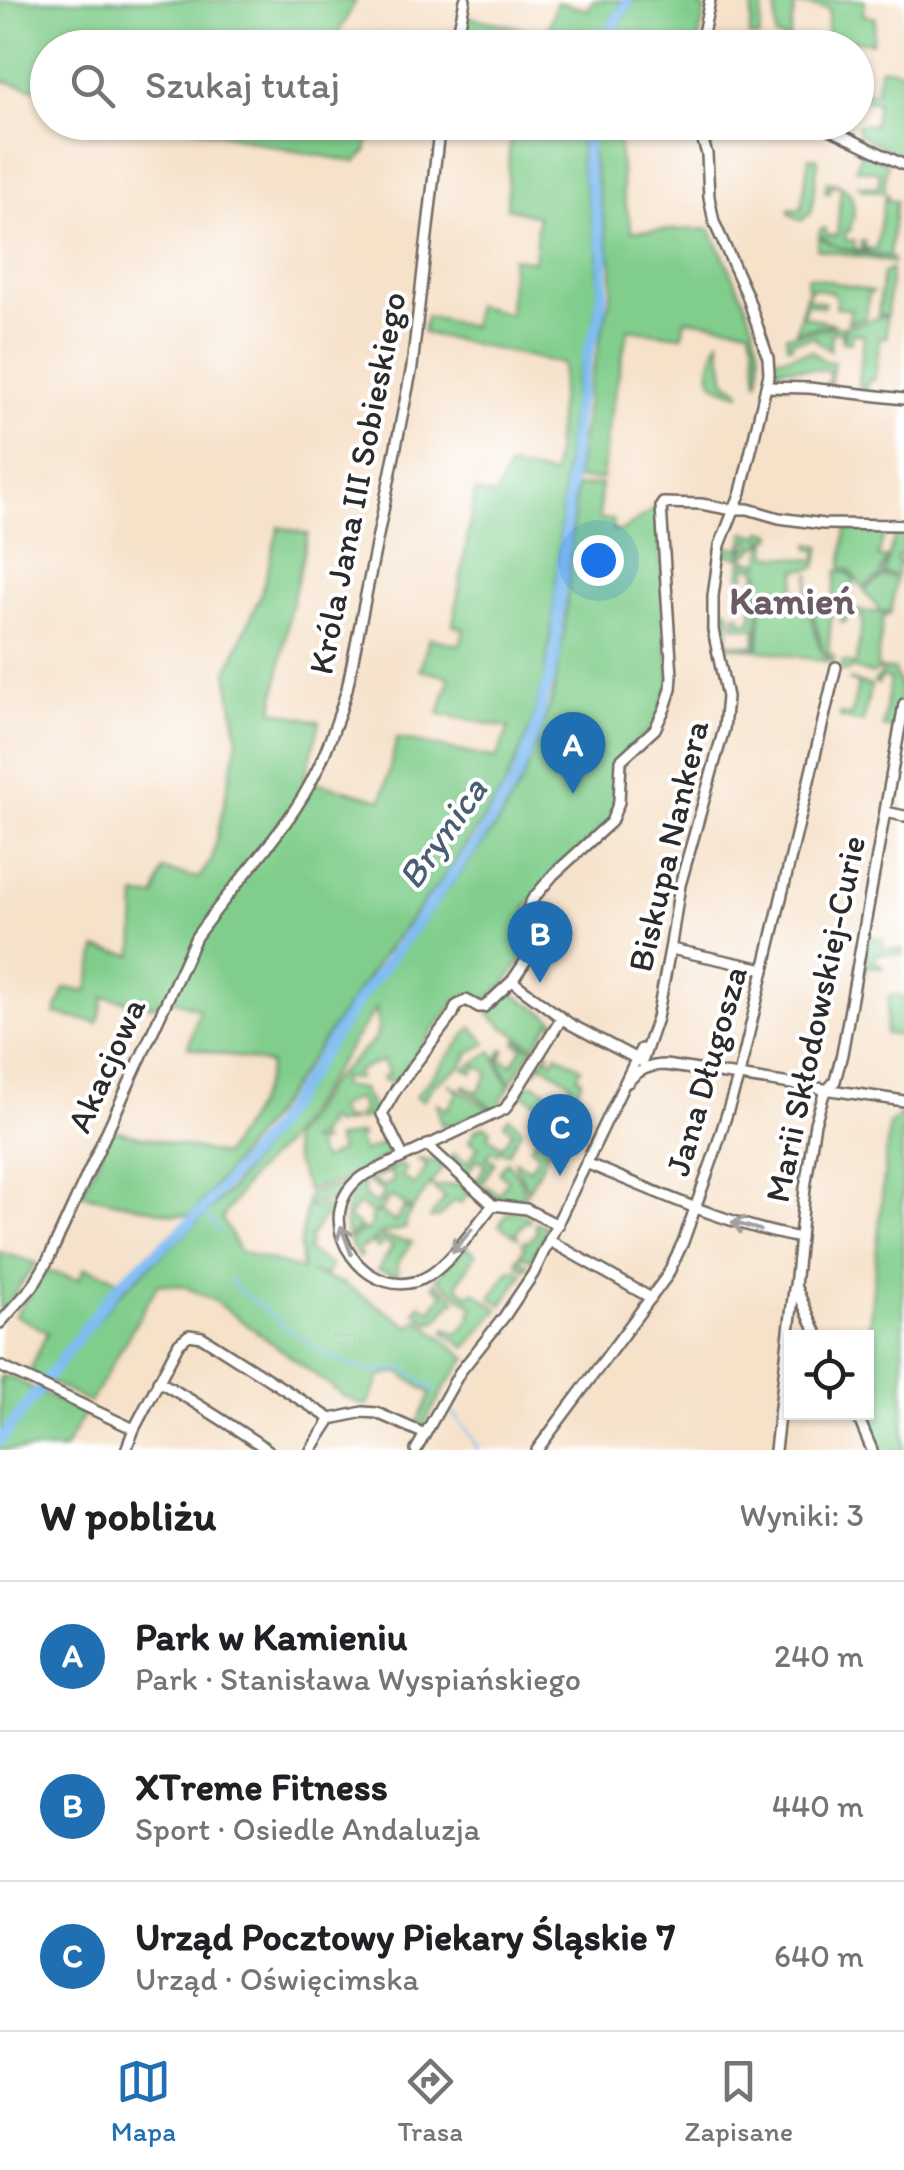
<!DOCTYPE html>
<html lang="pl">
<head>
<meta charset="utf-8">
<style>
	:root { --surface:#fff; --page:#f6f6f6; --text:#202124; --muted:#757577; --line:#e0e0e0; --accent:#1f6fb2 }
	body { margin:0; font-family:Itim,sans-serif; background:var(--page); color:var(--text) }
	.controls { position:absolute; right:30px; bottom:30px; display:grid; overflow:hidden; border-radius:0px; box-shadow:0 2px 8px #0004 }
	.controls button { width:90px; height:90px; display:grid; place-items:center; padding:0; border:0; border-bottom:2px solid var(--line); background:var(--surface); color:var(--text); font:50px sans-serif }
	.you { position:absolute; left:598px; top:560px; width:35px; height:35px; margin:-25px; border:8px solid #fff; border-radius:50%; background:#1a73e8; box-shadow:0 0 0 15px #1a73e833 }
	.badge { display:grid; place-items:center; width:65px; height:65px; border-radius:50%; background:var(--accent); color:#fff; font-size:32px; font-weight:700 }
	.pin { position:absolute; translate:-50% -82px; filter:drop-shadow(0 2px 5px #0008) }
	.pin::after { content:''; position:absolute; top:52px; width:35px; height:30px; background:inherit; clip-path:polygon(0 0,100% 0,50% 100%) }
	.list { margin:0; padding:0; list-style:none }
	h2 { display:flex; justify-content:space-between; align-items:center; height:130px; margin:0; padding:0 40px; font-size:42px }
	h2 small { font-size:32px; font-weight:400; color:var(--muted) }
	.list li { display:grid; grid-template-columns:65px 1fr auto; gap:30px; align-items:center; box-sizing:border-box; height:150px; padding:0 40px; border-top:2px solid var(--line) }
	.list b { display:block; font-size:38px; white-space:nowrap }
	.list p { margin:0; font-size:32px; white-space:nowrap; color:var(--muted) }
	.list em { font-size:32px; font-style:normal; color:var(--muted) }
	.icon { flex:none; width:55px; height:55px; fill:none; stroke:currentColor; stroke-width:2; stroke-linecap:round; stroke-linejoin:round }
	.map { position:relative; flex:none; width:904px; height:1450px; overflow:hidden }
	.search { position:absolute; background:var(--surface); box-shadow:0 2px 8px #0004; left:30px; right:30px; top:30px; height:110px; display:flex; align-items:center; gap:25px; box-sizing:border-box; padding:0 35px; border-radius:55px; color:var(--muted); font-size:38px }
	.sheet { height:580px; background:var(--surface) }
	nav { display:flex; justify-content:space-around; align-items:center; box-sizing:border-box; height:140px; border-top:2px solid var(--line); background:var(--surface); font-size:28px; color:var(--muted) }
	nav a { display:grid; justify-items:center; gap:5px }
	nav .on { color:var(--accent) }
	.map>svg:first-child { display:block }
	.green { fill:#81ce8c; stroke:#567c5c; stroke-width:2.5 }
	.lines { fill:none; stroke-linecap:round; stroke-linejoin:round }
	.stream { stroke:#7fbdf2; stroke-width:2.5 }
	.river { stroke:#7fbdf2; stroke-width:11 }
	.minor-casing { stroke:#726b62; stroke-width:14 }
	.minor { stroke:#fff; stroke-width:9 }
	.oneway { stroke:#a0a0a0 }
	.labels { text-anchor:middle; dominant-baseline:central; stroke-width:8; stroke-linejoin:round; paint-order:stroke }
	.street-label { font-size:35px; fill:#2b2b2b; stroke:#fff }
	.neighbourhood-label { font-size:38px; font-weight:bold; fill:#6a5b65; stroke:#fff }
	.water-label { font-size:38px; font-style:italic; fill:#485e71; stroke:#fff }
</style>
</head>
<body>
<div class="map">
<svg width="904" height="1450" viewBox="0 0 904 1450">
	<rect width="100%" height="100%" fill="#fff"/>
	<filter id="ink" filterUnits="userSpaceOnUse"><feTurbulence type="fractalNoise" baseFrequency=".01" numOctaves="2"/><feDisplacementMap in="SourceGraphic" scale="20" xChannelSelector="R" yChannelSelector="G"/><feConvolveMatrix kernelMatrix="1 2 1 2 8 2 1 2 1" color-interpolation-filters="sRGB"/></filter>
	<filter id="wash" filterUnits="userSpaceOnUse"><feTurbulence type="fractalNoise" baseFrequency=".0048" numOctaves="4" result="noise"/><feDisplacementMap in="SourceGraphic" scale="40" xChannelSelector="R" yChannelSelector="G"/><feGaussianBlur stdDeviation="2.25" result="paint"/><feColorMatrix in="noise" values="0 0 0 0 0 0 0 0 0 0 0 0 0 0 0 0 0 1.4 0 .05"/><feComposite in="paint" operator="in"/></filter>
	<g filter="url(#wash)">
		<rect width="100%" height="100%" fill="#f6e1c9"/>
		<g class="green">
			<polygon points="0,0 356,0 331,47 48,48 47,92 0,80"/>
			<polygon points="593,0 623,0 614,14 599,47 462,47 469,17 547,33 557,2 588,10"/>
			<polygon points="634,0 701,0 700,8 705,9 697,47 608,48 617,28"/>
			<polygon points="748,0 764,0 759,38 749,37 754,1"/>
			<polygon points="770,0 865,0 863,15 876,18 872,43 851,40 849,47 826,47 829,9 795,4 788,47 783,47 784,38 776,37 776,1"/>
			<polygon points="880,67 904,71 904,158 858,134 857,126 861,124 874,125 877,102 857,98 857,75 864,73 864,91 876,93"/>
			<polygon points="175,123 372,122 372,123 366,152 356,162 289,150"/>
			<path d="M523,123H582L580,162L598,250V295L592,329L575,383L567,441L553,617L544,679L531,726L505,787L449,870L384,953L270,1117L191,1215H178L81,1194L112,1130L223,1155C244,1126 263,1100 270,1064L188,1047L199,1009L171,999L152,1006L104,997L98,1023L55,1014L65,988L87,992L97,949L134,955L136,896L155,897L163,870L199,878L212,859L238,739L227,672L261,594L279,527L308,534L289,615L273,710L320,722L305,779L382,800L397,738L496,759L509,728L439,714L450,677L420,670L429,638L460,645L464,629L453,625L475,492L495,496L509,467L553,475L563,364L423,333L426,316L472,327L475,305L509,314L512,258L534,261L538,216L507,208L509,152L512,132L521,135Z"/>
			<path d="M591,123H617L623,193L632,231L710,229C729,268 771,341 758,383L754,341L749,328L685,319L682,336L628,329L609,421L602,479L576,480L588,390L612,290V265L591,149Z"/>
			<polygon points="864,151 887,163 884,192 864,190 859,186 878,187 880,172 856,169 860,154"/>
			<polygon points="809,157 817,158 818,161 811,213 801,221 789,213 789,209 801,210"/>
			<path d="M827,181C850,184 856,199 853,221L851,222L850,231H846L845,240L855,241L854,249L860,251L861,248L868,254L837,247L819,235L822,228L826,229V235L837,236L841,186L831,185L829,193L825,192Z"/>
			<polygon points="885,195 888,195 888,201 896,201 889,257 871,254 861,246 861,241 865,242 865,248 876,249"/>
			<path d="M819,237C843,252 866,255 893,259V263L817,249Z"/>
			<polygon points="891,269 887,315 878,315 883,273"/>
			<polygon points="808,276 874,292 869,293 866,317 848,322 851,310 836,307 837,300 833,293 811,287 807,298 825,303 823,307 807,303 803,316 835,324 796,331 808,288 806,283"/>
			<polygon points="881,317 886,317 887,337 880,337 875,380 868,379 867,392 863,391 863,385 858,385 864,335 852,333 851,342 844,341 846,326"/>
			<polygon points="842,326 844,328 842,341 842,333 832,332 830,350 817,341 816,337 792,341 792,346 787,346 786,335"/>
			<path d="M719,339L726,380L740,390V394C699,383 708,373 719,339Z"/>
			<polygon points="812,351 824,361 834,362 830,385 825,386 826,383 829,383 830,371 781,367 779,379 787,380 787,384 774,383 775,358"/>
			<path d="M601,484L599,519L613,520V531H622L658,506L670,682L657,722L624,753L618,799L612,817L527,906V952L506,983L481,1004L467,997L454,1003L394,1083L383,1080L382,1077L389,1074L383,1060L356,1072L358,1079L341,1078V1086L362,1089L376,1115L357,1120L356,1116L363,1112L357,1098L337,1108L343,1121L351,1118L352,1121L332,1125L330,1120L324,1121L326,1127L321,1128L320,1134L309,1141L311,1143L320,1139L322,1142L315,1146L322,1160L340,1151L335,1139L360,1134L361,1137L357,1139L363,1152L384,1143L377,1129L384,1127L397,1155L394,1153L373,1162L374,1167C353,1180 331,1183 307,1190L295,1162L290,1140L329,1083L376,1038L378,1029L376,1008L283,1145L252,1175L222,1218L239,1251L302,1270L300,1246L306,1208L336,1207L335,1218L330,1220L323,1217L309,1240L310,1244L307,1251L331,1266L326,1275L309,1272L344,1284L411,1327L418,1319L467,1358L445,1387L423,1426L417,1423L431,1394L399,1372L382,1375L367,1405H362L344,1396L215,1301L184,1286L158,1284L90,1403L48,1381L117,1296L187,1232L228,1192L275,1131L369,991L495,828L521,784L552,700L564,634L576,487Z"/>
			<polygon points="846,529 887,530 890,532 884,535 878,557 886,558 880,576 863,588 849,570 841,569"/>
			<polygon points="896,530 904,532 904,555 897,557 897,562 903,561 903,564 898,565 897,575 884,574"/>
			<polygon points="762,531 774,534 773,538 766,539 743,558 741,557 748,546 752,544 751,539 747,540 740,557 724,555 726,546 741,549 745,532 760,536"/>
			<polygon points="768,540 767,555 816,560 818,550 810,549 810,544 821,546 816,567 810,569 797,569 793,595 806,597 810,573 806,600 810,607 761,602 760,570 758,629 734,626 735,614 741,615 741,621 751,621 757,568 747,566 745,577 740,576 742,560 759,562 760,566 763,545"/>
			<polygon points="837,571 848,573 854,580 849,606 843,605 839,610 828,609 823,604 825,608 813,607 815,596 818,596 818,600 821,603 832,603"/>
			<polygon points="884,576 896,578 891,612 880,611 864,591"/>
			<polygon points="762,604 809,609 820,648 829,662 759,650"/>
			<polygon points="721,608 726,608 730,614 727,643 754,646 756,631 758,631 757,650 721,645 717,613"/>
			<polygon points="812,609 832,611 828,652 834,656 834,663 823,651"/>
			<polygon points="845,609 891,614 883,617 877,667 882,669 872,674 851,668 848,671 841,671 842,662 856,664 863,616 848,613 846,622 841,622 842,610"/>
			<polygon points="885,669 894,670 901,690 896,729 883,727 890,679 881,677 879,684 874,683"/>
			<polygon points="848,680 871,686 863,723 840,718 840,714 851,716 858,684"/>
			<polygon points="867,937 883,939 883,948 904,950 904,955 876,953 875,963 882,964 882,969 867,965 865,974 863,974 861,971"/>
			<polygon points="506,989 557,1021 555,1025 550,1022 534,1047 504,1027 487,1012 486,1009"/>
			<polygon points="889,995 904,996 904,1036 885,1034"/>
			<polygon points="472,1027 487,1043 466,1055 468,1059 462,1063 463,1065 434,1084 423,1101 416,1096"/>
			<polygon points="517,1039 532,1049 510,1085 498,1057 503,1049 505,1050 501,1059 512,1065 523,1047 515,1043"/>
			<polygon points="492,1051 509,1087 501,1100 501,1107 497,1110 463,1087 465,1085 478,1092 489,1073 477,1066 472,1073 465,1069"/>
			<polygon points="548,1051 549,1052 547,1057 552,1061 557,1054 581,1068 577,1076 582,1080 572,1103 565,1095 572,1083 542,1064 533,1074"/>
			<polygon points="448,1083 494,1111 475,1120 472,1116 450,1126 451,1131 448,1133 448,1125 443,1123 441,1125 437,1103 448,1109 458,1091"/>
			<polygon points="536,1084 556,1097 559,1094 569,1104 568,1106 559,1101 554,1110 565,1119 558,1131 546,1123 552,1113 522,1094 514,1104 526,1085"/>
			<polygon points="902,1114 904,1450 879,1450 865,1413 866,1412 867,1348 889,1125"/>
			<polygon points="509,1117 522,1129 508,1153 499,1151 497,1154 491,1151 487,1157 495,1162 480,1186 475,1183 486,1164 477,1159 466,1175 450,1159 453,1154 468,1163 478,1147 469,1141 476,1129 484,1126 491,1130 488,1136 502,1147 513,1131 504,1123"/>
			<path d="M536,1138L547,1147L548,1152L528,1191C525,1180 516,1171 515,1161L530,1169L539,1154L530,1147Z"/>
			<polygon points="418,1159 438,1162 443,1167 412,1210 391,1196 387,1202 380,1198 384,1192 368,1182 370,1178 382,1187 394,1181 390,1171 377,1177 376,1175 400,1164 406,1169 401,1176 414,1185 427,1167"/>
			<polygon points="507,1161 521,1181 525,1195 518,1201 496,1200 483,1189 485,1186 499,1194 508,1180 499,1173"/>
			<polygon points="349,1183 333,1200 306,1205 308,1194"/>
			<path d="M362,1183L364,1186V1196L376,1205L379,1201L385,1205L381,1210L371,1213L358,1204L349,1218L360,1227L348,1239C342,1217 345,1199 362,1183Z"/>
			<polygon points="462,1184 470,1191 460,1204 454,1200 439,1218 430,1218 445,1198 432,1187"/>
			<polygon points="404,1208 411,1212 405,1220 406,1228 378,1235 366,1247 363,1246 359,1252 361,1256 359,1258 349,1242 362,1229 366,1232 373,1222 370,1219 373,1215 382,1213 395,1222"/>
			<polygon points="509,1212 519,1212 530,1218 529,1222 524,1222 516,1233 518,1238 499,1225"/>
			<polygon points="536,1222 547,1227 531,1260 522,1255 519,1259 528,1265 525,1269 518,1265 517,1260 525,1247 522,1244 525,1240 529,1242 537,1231 535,1227"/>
			<polygon points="382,1237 412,1242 397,1264 398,1275 378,1270 393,1246 383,1242 378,1248 372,1244"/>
			<polygon points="465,1246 476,1254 458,1283 459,1288 470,1296 474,1291 498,1309 466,1348 444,1332 447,1328 458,1334 472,1316 470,1313 474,1307 436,1278"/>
			<polygon points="0,1252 36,1263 6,1306 0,1311"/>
			<polygon points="85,1268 109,1275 120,1282 43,1378 29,1374 47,1332 15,1315 45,1271 79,1279"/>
			<polygon points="515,1269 522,1273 522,1275 502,1305 491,1297 509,1270"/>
			<polygon points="434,1282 454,1297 456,1302 452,1302 436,1322 433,1320 430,1323 415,1312 420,1304 431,1311 443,1294 433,1286"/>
			<polygon points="0,1376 15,1379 35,1390 0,1437"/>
			<polygon points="40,1392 85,1413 64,1450 0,1450 0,1446"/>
		</g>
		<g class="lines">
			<g class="stream">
				<polyline points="202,1210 221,1233"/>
				<path d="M231,1279L234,1286C277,1318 321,1362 375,1372C386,1373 396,1369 406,1369L435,1392"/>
				<polyline points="448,1406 472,1437 478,1450"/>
			</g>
			<g class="river">
				<polyline points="603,48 617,18 629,0"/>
				<polyline points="0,1441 105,1302 122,1282 181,1231 202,1210 271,1130 355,1005 480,838 516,780 534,735 555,656 576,407 589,349 599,319 603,287 604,255 586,162 587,122"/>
			</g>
		</g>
	</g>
	<g filter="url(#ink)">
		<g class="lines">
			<g class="minor-casing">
				<g id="minor">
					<polyline points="455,48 465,0"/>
					<polyline points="700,48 710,0"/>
					<polyline points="815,122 904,165"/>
					<polyline points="704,140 718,132 759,122"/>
					<polyline points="766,387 809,388 904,399"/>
					<polyline points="886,812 904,816"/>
					<polyline points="671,949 764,969"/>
					<polyline points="512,981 570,1024 637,1059"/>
					<polyline points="642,1062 657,1018 671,944 680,885 724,729 727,697 713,630 713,596 720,545 741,492 769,374 768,358 747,295 714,222 709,197 707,154 697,122"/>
					<path d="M628,1082C638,1070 649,1065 665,1065L904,1101"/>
					<polyline points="427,1145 493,1205 526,1209 558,1225"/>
					<polyline points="403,1156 382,1114 397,1088 453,1014 456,1006 466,1000 479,1007 484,1007 512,981 529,956 524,922 527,910 532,900 553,875 611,822 619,802 621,760 655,729 665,708 671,689 672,676 661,506 663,503 701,504 728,509 748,509 779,518 823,524 904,525"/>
					<path d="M586,1163C657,1192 724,1224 800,1238"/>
					<path d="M493,1205C475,1226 453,1260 430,1275C370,1312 304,1220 361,1177L505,1109L562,1018"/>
					<polyline points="550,1241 651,1298"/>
					<path d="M0,1323L33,1286L49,1258L196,937C227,893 265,854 295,809C320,772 335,731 347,689L412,367L440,122"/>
					<polyline points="819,1338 795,1286 805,1188 815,1123 824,1094 835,1081 842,1054 904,704"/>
					<polyline points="0,1366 134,1429"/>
					<path d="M158,1381C196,1402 232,1426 268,1450"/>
					<polyline points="856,1412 872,1450"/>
					<polyline points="126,1450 134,1429 179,1343 189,1335 202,1337 331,1419 363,1412 377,1413 425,1434"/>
					<polyline points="311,1450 331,1419"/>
					<polyline points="416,1450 460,1372 504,1317 533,1274 641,1049"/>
					<polyline points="537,1450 667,1276 683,1242 714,1155 739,1075 836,667"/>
					<polyline points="775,1450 794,1289"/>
				</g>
			</g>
			<use href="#minor" class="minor"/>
		</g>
		<defs><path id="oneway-shaft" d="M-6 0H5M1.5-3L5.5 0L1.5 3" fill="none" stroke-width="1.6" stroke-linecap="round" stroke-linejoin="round" transform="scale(2.5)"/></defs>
		<g class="oneway">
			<use href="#oneway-shaft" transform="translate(746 1226) rotate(-164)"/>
			<use href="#oneway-shaft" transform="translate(346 1240) rotate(-110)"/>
			<use href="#oneway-shaft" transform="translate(462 1241) rotate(130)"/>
		</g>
	</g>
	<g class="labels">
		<g class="street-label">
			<text transform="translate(357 483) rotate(-79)">Króla Jana III Sobieskiego</text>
			<text transform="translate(668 846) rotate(-77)">Biskupa Nankera</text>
			<text transform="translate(815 1019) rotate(-78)">Marii Skłodowskiej-Curie</text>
			<text transform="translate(106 1065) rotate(-66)">Akacjowa</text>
			<text transform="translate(706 1071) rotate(-74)">Jana Długosza</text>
		</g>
		<g class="neighbourhood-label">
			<text x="792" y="601">Kamień</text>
		</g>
		<g class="water-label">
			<text transform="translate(442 833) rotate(-55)">Brynica</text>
		</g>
	</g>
</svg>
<div class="controls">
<button><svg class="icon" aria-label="locate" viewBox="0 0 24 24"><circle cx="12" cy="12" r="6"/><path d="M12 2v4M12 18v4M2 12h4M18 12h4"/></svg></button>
</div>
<div class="you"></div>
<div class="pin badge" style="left:573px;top:794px">A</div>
<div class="pin badge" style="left:540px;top:983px">B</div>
<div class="pin badge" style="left:560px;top:1176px">C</div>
<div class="search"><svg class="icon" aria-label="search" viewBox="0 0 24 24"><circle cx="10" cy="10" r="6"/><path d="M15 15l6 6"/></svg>Szukaj tutaj</div>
</div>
<section class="sheet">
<h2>W pobliżu<small>Wyniki: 3</small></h2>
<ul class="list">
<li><span class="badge">A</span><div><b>Park w Kamieniu</b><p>Park · Stanisława Wyspiańskiego</p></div><em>240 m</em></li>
<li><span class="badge">B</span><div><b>XTreme Fitness</b><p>Sport · Osiedle Andaluzja</p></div><em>440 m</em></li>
<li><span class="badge">C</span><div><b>Urząd Pocztowy Piekary Śląskie 7</b><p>Urząd · Oświęcimska</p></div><em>640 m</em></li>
</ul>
</section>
<nav>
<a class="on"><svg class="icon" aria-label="map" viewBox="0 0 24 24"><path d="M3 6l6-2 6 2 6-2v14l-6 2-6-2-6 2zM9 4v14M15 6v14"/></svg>Mapa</a>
<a><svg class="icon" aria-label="directions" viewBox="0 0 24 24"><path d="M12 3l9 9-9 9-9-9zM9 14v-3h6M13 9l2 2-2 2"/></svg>Trasa</a>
<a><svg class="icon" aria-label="saved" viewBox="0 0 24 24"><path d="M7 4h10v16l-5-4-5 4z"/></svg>Zapisane</a>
</nav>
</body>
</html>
